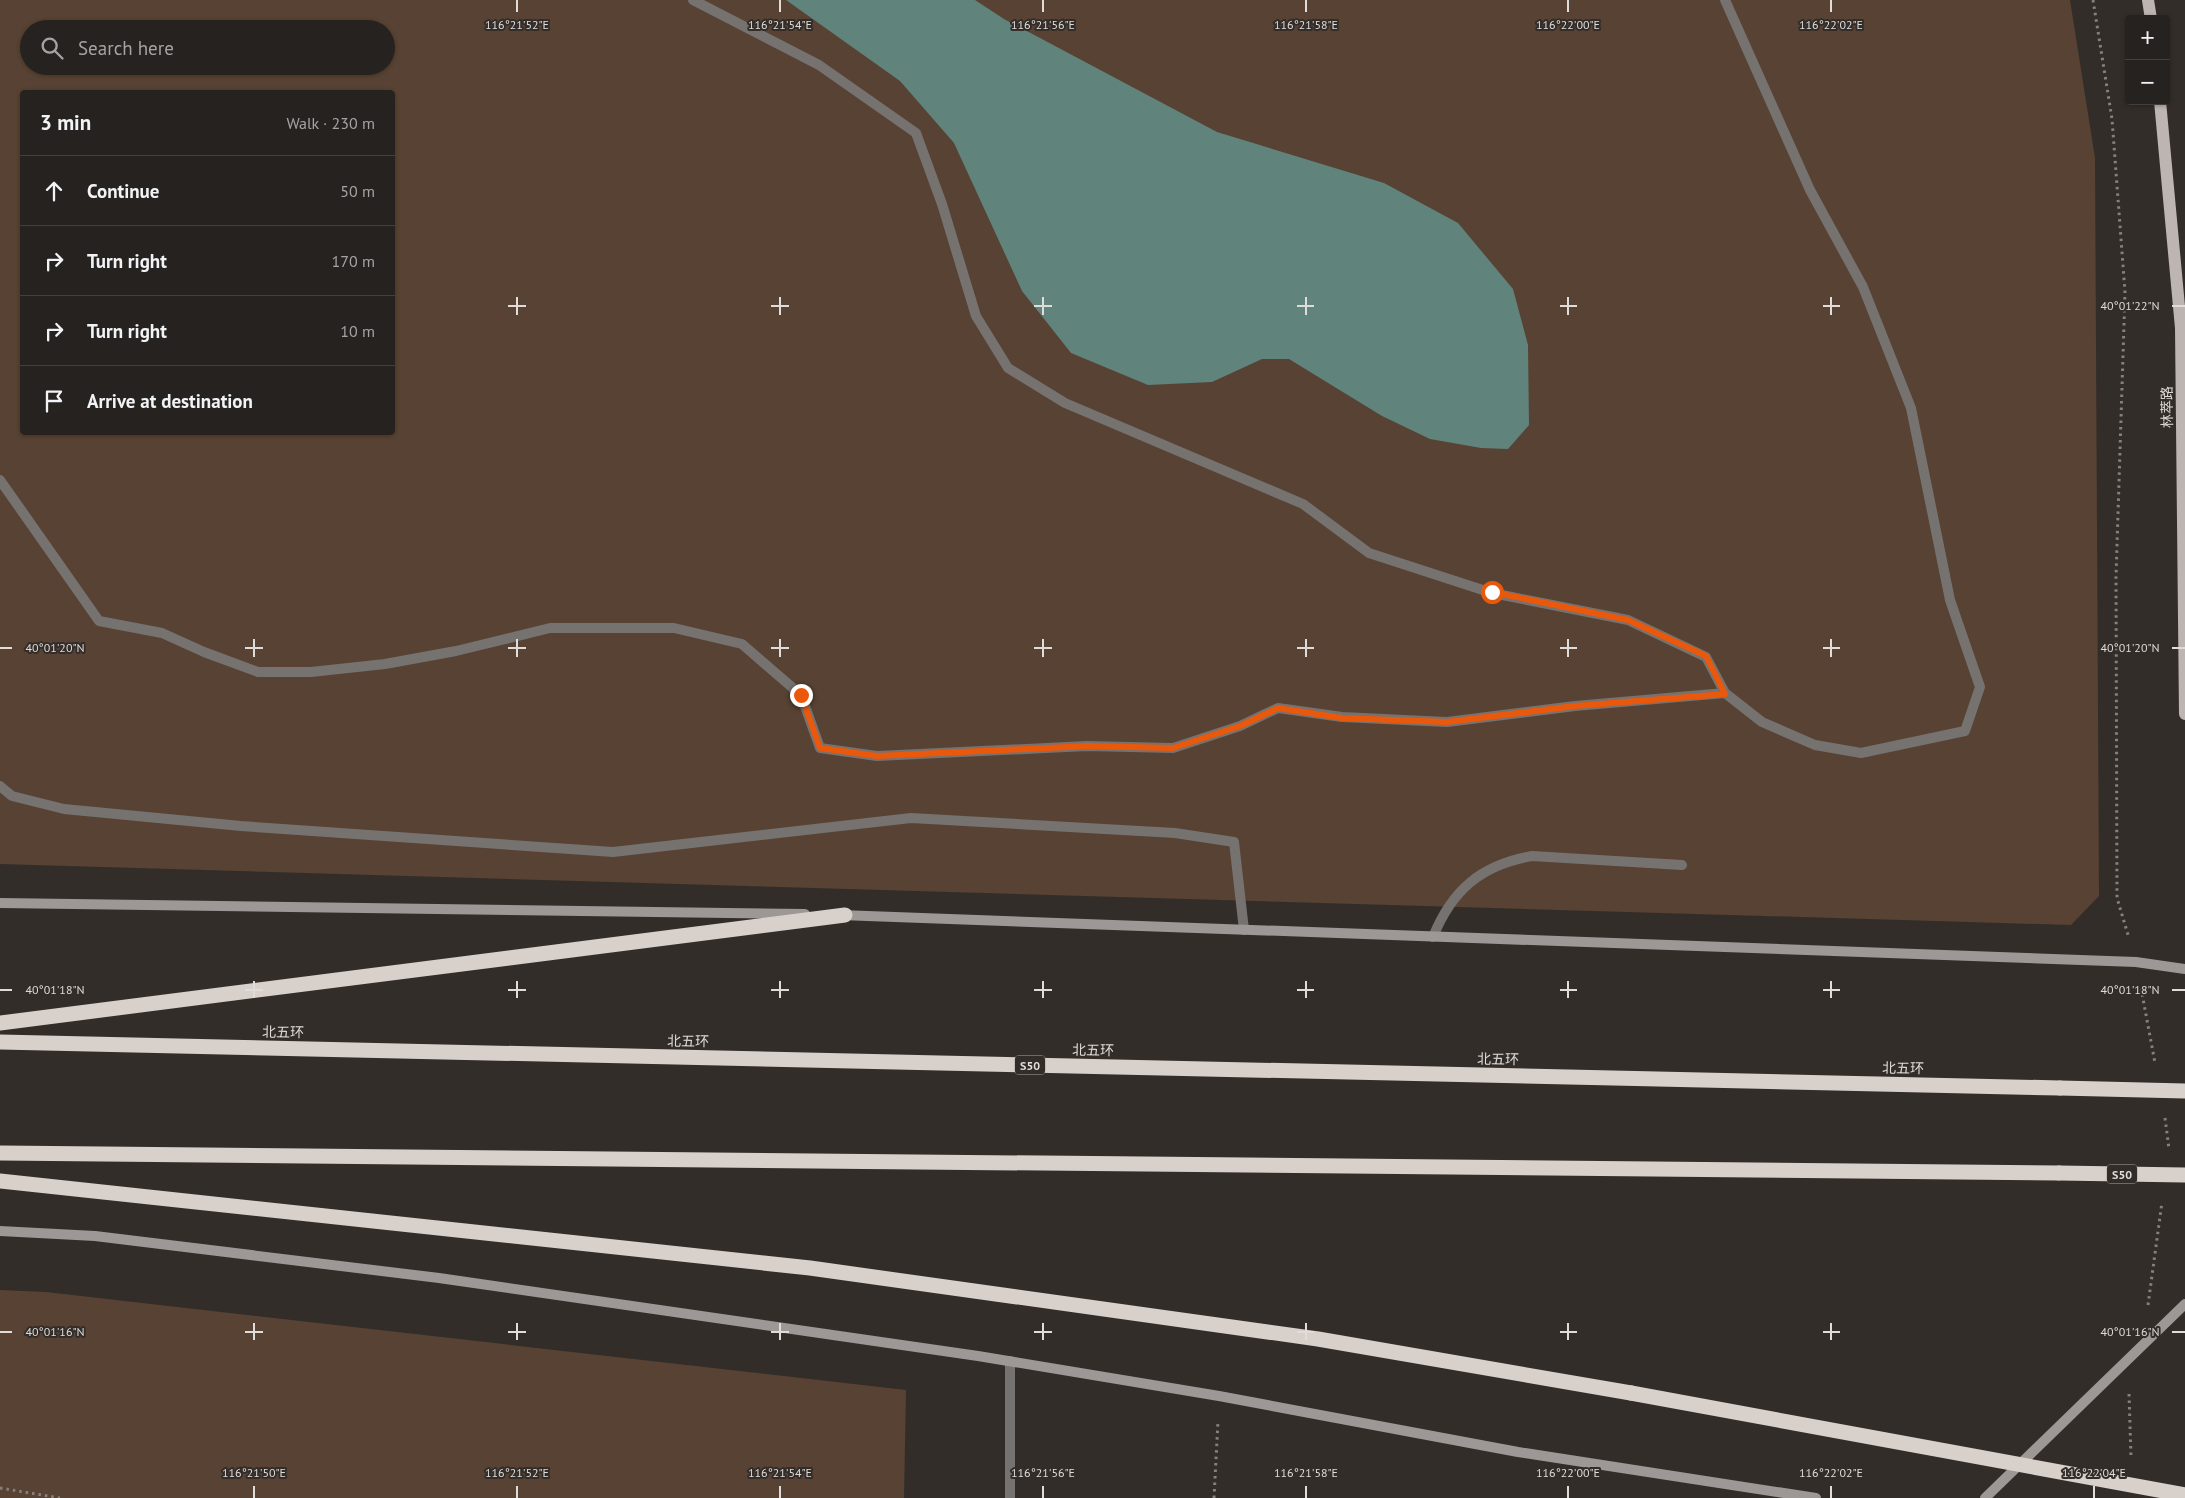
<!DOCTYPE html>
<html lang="en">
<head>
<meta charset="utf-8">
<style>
	:root { --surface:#26221f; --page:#2e2a28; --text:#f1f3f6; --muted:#a4a4a4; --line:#423f3d }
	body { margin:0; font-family:"PT Sans","Noto Sans SC",sans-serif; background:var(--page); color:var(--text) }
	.controls { position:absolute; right:15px; top:15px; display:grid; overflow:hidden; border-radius:5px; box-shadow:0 1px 4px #0004 }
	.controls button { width:45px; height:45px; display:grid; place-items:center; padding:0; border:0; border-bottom:1px solid var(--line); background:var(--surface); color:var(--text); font:25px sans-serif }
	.stop { position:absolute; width:15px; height:15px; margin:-11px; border:4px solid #ea580c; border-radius:50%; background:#fff }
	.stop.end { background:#ea580c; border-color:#fff; box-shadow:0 1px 5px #0008 }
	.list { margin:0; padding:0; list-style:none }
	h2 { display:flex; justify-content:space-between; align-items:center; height:65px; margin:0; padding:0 20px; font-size:21px }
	h2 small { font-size:16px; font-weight:400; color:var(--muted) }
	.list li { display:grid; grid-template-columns:32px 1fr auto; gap:15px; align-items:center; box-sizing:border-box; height:70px; padding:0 20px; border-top:1px solid var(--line) }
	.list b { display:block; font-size:19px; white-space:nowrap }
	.list em { font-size:16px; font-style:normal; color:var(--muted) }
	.icon { flex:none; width:28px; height:28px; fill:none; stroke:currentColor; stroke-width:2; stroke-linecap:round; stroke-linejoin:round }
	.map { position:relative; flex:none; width:2185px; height:1498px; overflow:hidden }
	.search { position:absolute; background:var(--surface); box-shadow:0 1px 4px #0004; left:20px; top:20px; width:375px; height:55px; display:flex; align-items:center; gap:12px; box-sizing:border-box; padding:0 18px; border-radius:28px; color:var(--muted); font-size:19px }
	.panel { position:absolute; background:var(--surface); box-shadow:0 1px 4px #0004; left:20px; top:90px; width:375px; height:345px; border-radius:5px }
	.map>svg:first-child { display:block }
	.green { fill:#574233; fill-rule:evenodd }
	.water { fill:#60837c }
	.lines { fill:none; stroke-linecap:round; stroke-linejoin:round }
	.path { stroke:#86817e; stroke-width:3; stroke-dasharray:2.5 4; stroke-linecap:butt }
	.lane { stroke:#757270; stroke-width:10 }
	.secondary { stroke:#9d9895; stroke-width:10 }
	.primary { stroke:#bcb5b1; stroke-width:12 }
	.highway { stroke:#d8d0cb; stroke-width:15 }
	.highway-bridge { stroke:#d8d0cb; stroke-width:15 }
	.route { stroke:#ea580c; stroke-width:6 }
	.ticks { fill:none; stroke:#dfdcd9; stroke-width:2 }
	.labels { text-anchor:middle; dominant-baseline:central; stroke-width:4; stroke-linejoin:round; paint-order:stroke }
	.shield { fill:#332d29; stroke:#aba8a4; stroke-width:1 }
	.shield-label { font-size:12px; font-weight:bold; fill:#dfdcd9 }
	.street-label { font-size:14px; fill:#dfdcd9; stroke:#332d29 }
	.ticks-label { font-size:12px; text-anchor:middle; fill:#dfdcd9; stroke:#332d29; stroke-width:4; stroke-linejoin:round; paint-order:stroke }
</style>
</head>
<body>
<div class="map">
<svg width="2185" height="1498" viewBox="0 0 2185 1498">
	<rect width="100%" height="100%" fill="#332d29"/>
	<g class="green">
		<path d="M0,0H2070L2095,158L2099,896L2071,925L0,864ZM29,29H386V66H29ZM22,92H392V432H22Z"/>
		<polygon points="0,1290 46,1292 906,1390 904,1498 0,1498"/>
	</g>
	<polygon class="water" points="786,0 975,0 1004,19 1217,132 1384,183 1458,223 1513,289 1528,345 1529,425 1508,449 1481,448 1430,439 1382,416 1289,359 1262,359 1212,382 1148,385 1071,353 1022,291 954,143 900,81"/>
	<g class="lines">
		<g class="path">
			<polyline points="2093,0 2112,119 2125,292 2116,577 2117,898 2129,938"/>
			<polyline points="2141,988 2155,1063"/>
			<polyline points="2165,1118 2169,1149"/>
			<polyline points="2148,1305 2162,1202"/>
			<polyline points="2129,1394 2131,1457"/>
			<polyline points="0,1488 60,1498"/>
			<polyline points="1214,1498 1218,1421"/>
		</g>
		<g class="lane">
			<polyline points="693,0 819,65 916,133 942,204 976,316 1008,368 1065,403 1303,504 1369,553 1492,593 1628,620 1706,657 1725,693 1762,722 1815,745 1861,753 1965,731 1980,687 1950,600 1911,408 1863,287 1810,190 1725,0"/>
			<polyline points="0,480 99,621 162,633 204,652 258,672 311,672 385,664 456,651 550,628 674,628 742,644 801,695 820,748 877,756 1087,746 1173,748 1240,726 1278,708 1342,717 1447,722 1575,706 1725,693"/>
			<polyline points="0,786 12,796 64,809 241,826 613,852 911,818 1175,833 1234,842 1244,930"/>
			<path d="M1433,937C1452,890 1481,865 1532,856L1682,865"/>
			<polyline points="1010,1361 1010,1498"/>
		</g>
		<g class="secondary">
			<polyline points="0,903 805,914"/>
			<polyline points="840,915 2136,962 2185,969"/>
			<polyline points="0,1231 95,1236 439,1278 978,1356 1219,1396 1518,1452 1816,1498"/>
			<polyline points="1985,1498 2185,1304"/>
		</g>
		<g class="primary">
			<polyline points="2148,0 2151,19"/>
			<polyline points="2160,101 2181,328 2185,714"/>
		</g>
		<g class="highway">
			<polyline points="0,1023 845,915"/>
			<polyline points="0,1042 2060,1088"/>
			<polyline points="0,1153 2059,1173"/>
			<polyline points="0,1181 810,1268 1318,1339 1631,1393"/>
		</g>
		<g class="highway-bridge">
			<polyline points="2060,1088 2185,1091"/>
			<polyline points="2059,1173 2185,1175"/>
			<polyline points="1631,1393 2185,1495"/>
		</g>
	</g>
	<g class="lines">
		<polyline class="route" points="801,695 820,748 877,756 1088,746 1173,748 1240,726 1278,708 1342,718 1447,722 1575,706 1725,694 1706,656 1628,620 1492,592"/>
	</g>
	<path class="ticks" d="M517,0V12M780,0V12M1043,0V12M1306,0V12M1568,0V12M1831,0V12M517,297V315M780,297V315M1043,297V315M1306,297V315M1568,297V315M1831,297V315M508,306H526M771,306H789M1034,306H1052M1297,306H1314M1560,306H1577M1823,306H1840M2172,306H2185M254,639V657M517,639V657M780,639V657M1043,639V657M1306,639V657M1568,639V657M1831,639V657M0,648H12M245,648H263M508,648H526M771,648H789M1034,648H1052M1297,648H1314M1560,648H1577M1823,648H1840M2172,648H2185M254,981V998M517,981V998M780,981V998M1043,981V998M1306,981V998M1568,981V998M1831,981V998M0,990H12M245,990H263M508,990H526M771,990H789M1034,990H1052M1297,990H1314M1560,990H1577M1823,990H1840M2172,990H2185M254,1323V1340M517,1323V1340M780,1323V1340M1043,1323V1340M1306,1323V1340M1568,1323V1340M1831,1323V1340M0,1332H12M245,1332H263M508,1332H526M771,1332H789M1034,1332H1052M1297,1332H1314M1560,1332H1577M1823,1332H1840M2172,1332H2185M254,1486V1498M517,1486V1498M780,1486V1498M1043,1486V1498M1306,1486V1498M1568,1486V1498M1831,1486V1498M2094,1486V1498"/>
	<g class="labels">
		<g class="shield">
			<rect x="1015" y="1055.5" width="30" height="19" rx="4"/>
			<rect x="2107" y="1164.5" width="30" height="19" rx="4"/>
		</g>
		<g class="shield-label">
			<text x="1030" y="1065">S50</text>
			<text x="2122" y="1174">S50</text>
		</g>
		<g class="street-label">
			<text transform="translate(2167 407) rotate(-91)">林萃路</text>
			<text transform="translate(283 1032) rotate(1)">北五环</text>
			<text transform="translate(688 1041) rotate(1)">北五环</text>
			<text transform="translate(1093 1050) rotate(1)">北五环</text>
			<text transform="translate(1498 1059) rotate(1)">北五环</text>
			<text transform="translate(1903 1068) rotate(1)">北五环</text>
		</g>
	</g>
	<g class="ticks-label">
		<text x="517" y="29">116°21'52"E</text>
		<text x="780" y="29">116°21'54"E</text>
		<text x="1043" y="29">116°21'56"E</text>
		<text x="1306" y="29">116°21'58"E</text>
		<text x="1568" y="29">116°22'00"E</text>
		<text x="1831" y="29">116°22'02"E</text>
		<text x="2130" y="310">40°01'22"N</text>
		<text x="55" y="652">40°01'20"N</text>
		<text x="2130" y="652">40°01'20"N</text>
		<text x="55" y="994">40°01'18"N</text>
		<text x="2130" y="994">40°01'18"N</text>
		<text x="55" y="1336">40°01'16"N</text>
		<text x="2130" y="1336">40°01'16"N</text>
		<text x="254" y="1477">116°21'50"E</text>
		<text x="517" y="1477">116°21'52"E</text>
		<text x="780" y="1477">116°21'54"E</text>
		<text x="1043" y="1477">116°21'56"E</text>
		<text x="1306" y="1477">116°21'58"E</text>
		<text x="1568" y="1477">116°22'00"E</text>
		<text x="1831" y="1477">116°22'02"E</text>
		<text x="2094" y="1477">116°22'04"E</text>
	</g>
</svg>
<div class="controls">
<button>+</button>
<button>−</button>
</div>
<div class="stop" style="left:1492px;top:592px"></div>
<div class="stop end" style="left:801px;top:695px"></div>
<div class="search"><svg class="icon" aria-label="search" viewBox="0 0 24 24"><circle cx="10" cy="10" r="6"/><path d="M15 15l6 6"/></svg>Search here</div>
<section class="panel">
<h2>3 min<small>Walk · 230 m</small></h2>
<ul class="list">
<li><svg class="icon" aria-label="ahead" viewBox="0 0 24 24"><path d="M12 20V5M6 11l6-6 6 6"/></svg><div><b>Continue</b></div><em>50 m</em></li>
<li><svg class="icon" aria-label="right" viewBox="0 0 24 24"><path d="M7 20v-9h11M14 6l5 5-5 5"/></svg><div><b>Turn right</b></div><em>170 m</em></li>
<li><svg class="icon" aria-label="right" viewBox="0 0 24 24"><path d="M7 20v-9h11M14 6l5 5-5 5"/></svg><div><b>Turn right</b></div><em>10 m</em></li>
<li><svg class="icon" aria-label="arrive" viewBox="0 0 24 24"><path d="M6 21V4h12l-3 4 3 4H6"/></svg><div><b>Arrive at destination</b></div></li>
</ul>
</section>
</div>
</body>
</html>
